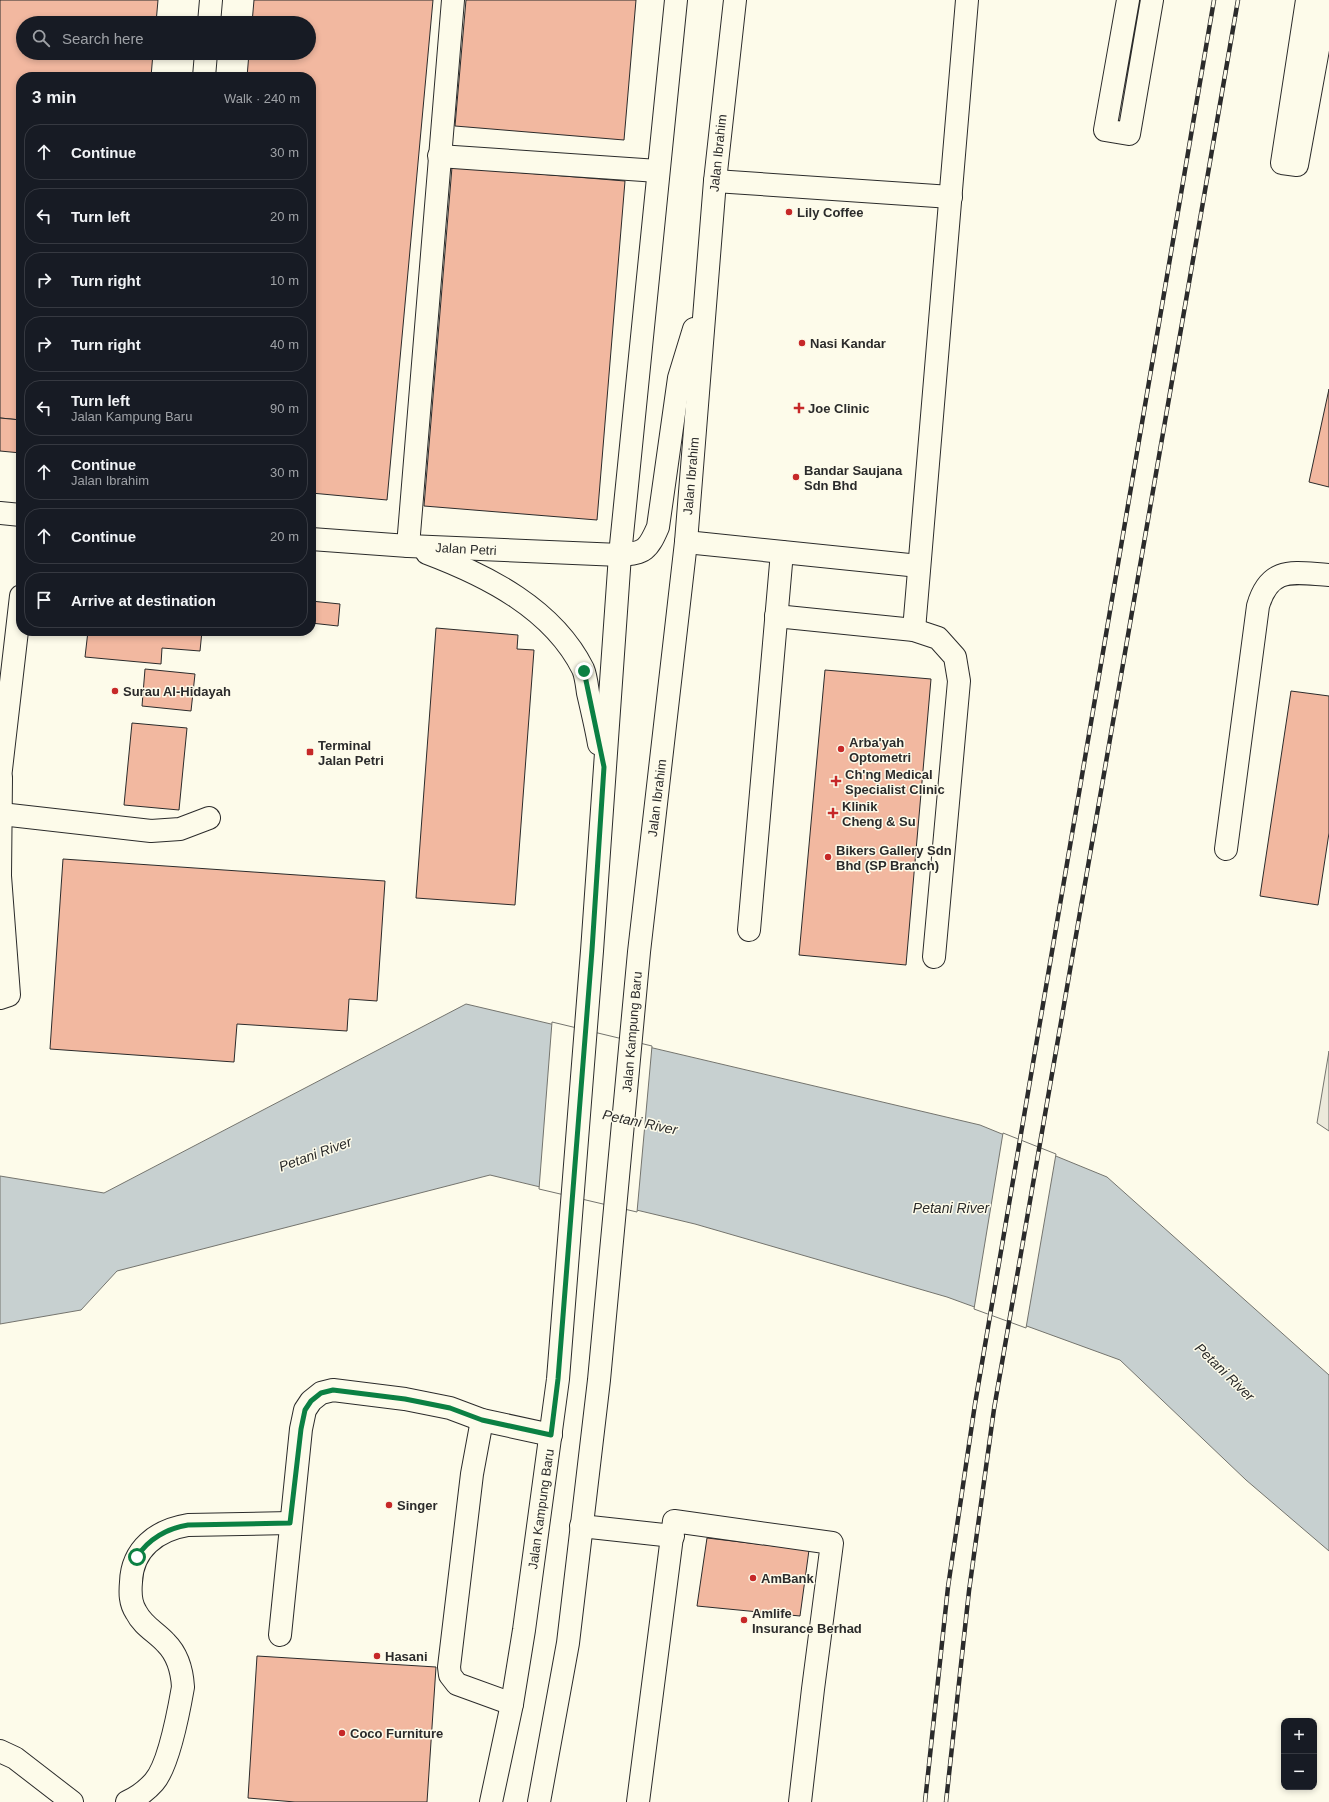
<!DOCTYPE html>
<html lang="en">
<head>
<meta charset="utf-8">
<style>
	:root { --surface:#171b24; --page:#242831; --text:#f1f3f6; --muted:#9ea1a6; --line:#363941 }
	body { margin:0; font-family:Helvetica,sans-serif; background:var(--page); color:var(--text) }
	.controls { position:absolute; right:12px; bottom:12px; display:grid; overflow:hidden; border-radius:8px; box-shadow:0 2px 6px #0003 }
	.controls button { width:36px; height:36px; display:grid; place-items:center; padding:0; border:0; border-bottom:1px solid var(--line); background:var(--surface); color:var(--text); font:20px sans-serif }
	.stop { position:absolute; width:12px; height:12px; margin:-9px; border:3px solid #0b8043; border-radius:50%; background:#fff }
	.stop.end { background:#0b8043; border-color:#fff; box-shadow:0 1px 4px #0008 }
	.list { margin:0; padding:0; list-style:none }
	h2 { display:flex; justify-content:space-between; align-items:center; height:52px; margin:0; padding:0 16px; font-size:17px }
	h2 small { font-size:13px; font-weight:400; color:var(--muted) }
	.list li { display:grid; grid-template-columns:26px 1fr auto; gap:12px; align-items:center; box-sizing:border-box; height:56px; margin:0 8px 8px; padding:0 8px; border:1px solid var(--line); border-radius:16px }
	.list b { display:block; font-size:15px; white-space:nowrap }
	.list p { margin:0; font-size:13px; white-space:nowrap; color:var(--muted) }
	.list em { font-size:13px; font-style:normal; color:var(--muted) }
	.icon { flex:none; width:22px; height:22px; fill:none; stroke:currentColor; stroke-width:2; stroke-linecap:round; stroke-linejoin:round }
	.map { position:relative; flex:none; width:1329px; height:1802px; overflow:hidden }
	.search { position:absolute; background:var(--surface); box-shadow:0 2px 6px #0003; left:16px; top:16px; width:300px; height:44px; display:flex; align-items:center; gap:10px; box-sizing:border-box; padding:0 14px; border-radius:22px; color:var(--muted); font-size:15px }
	.panel { position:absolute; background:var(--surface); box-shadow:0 2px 6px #0003; left:16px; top:72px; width:300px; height:564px; border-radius:16px }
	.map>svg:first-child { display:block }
	.parking { fill:#eceadb; stroke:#74746e }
	.water { fill:#c7d0d0; stroke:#74746e }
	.pier { fill:#fdfbea; stroke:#74746e }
	.building { fill:#f2b8a0; stroke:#2b2b2b }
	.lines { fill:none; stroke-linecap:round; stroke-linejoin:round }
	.minor-casing { stroke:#2b2b2b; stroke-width:24 }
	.major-casing { stroke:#2b2b2b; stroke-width:24 }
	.minor { stroke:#fdfbea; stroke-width:22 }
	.major { stroke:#fdfbea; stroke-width:22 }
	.rail-casing { stroke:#2b2b2b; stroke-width:4.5 }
	.rail { stroke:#fdfbea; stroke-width:3; stroke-dasharray:9; stroke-linecap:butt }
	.route { stroke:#0b8043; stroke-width:5 }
	.poi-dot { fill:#c62828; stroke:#fdfbea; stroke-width:1.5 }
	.labels { text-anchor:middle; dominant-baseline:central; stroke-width:3; stroke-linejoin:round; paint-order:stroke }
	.street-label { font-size:13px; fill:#2b2b2b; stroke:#fdfbea }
	.poi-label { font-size:13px; font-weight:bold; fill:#2b2b2b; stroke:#fdfbea; text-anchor:start }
	.water-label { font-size:14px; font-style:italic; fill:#2b2b2b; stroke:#fdfbea }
</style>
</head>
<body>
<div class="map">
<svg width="1329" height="1802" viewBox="0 0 1329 1802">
	<rect width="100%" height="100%" fill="#fdfbea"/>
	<polygon class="parking" points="1329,1051 1329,1131 1317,1123"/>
	<polygon class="water" points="466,1004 980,1125 1107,1177 1329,1375 1329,1551 1246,1480 1120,1360 947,1297 695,1224 490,1175 117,1271 81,1310 0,1324 0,1176 104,1193"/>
	<g class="pier">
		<polygon points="552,1022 652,1046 637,1212 539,1189"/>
		<polygon points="1003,1133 1056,1154 1026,1328 974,1309"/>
	</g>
	<g class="building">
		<polygon points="0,0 158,0 156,23 23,23 23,53 153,53 151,77 21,77 21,420 0,418"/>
		<polygon points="254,0 433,0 387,500 311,493 311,77 247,77 249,53 309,53 309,23 252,23"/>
		<polygon points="466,0 636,0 624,140 455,126"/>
		<polygon points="452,167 625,181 597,520 424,506"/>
		<polygon points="1329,389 1329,487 1309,482"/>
		<polygon points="0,418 21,420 21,453 0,451"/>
		<polygon points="311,601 340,604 338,626 311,623"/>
		<polygon points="436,628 518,635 517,649 534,650 515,905 416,898"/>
		<polygon points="88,631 202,631 200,651 162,648 161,664 85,657"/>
		<polygon points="145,669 195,674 191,711 142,706"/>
		<polygon points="825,670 931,679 906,965 799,955"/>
		<polygon points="1291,691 1329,696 1329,833 1318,905 1260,896"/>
		<polygon points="132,723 187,728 179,810 124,805"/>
		<polygon points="63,859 385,881 377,1001 349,999 347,1031 237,1024 234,1062 50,1049"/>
		<polygon points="707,1538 809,1550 800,1616 697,1606"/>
		<polygon points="257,1656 436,1667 427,1802 295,1802 248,1798"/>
	</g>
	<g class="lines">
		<g class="minor-casing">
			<g id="minor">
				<polyline points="1128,0 1105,130 1129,134 1152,0"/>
				<polyline points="1307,0 1282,163 1297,165 1327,0"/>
				<polyline points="209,23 211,0"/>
				<polyline points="204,77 206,53"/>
				<polyline points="439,156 658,171"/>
				<polyline points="715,181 951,197"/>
				<polyline points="686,542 919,566"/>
				<polyline points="408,546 453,0"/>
				<polyline points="776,616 914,630 938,638 955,657 959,681 934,957"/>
				<polyline points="914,630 967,0"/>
				<polyline points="0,778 21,596"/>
				<polyline points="1,814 151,831 180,829 209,818"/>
				<path d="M1226,849L1258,606C1270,565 1294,573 1329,575"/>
				<polyline points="749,930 782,552"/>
				<polyline points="0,998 9,995 0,876 1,778"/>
				<polyline points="482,1420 472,1474 449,1667 450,1675 457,1684 512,1704"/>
				<polyline points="581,1526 673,1536"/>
				<polyline points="280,1635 301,1429 305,1410 311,1401 321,1393 333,1390 405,1399 450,1408 482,1420 551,1435"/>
				<polyline points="0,1751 15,1758 72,1802"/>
				<path d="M127,1802C138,1797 146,1791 154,1782C169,1765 179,1710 183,1687C182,1670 178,1655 166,1643C156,1632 143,1626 136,1612C130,1603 130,1593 131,1582C132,1549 157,1530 188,1525L290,1523"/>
				<polyline points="638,1802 674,1521 832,1543 813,1689 800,1802"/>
			</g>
		</g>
		<g class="major-casing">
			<g id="major">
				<polyline points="0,513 21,515"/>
				<path d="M311,539L408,546L620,555C645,553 648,550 658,527L679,378L694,329"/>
				<path d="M427,553C488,576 553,609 583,669C586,676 587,686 588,693C592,710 596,727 599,744"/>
				<polyline points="491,1802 512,1704 524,1630 558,1379 592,951 620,555 676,0"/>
				<polyline points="539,1802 568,1643 599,1380 639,952 686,542 715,181 735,0"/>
			</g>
		</g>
		<use href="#minor" class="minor"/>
		<use href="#major" class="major"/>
		<g class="rail-casing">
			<g id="rail">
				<polyline points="925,1802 948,1587 975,1404 1214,0"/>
				<polyline points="946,1802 969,1591 994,1409 1238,0"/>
			</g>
		</g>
		<use href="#rail" class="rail"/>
	</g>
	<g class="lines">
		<path class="route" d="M137,1557C148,1539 168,1528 188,1525L290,1523L301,1429L305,1410L311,1401L321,1393L333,1390L405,1399L450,1408L482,1420L551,1435L558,1379L592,950L604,767L584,671"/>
	</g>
	<g class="poi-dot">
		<circle cx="789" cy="212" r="4"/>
		<circle cx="802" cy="343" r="4"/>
		<path d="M797 402h4v4h4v4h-4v4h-4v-4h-4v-4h4z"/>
		<circle cx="796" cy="477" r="4"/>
		<circle cx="115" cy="691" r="4"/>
		<circle cx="841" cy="749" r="4"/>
		<rect x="306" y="748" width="8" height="8" rx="2"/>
		<path d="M834 775h4v4h4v4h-4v4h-4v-4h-4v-4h4z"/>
		<path d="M831 807h4v4h4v4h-4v4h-4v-4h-4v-4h4z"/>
		<circle cx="828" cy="857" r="4"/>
		<circle cx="389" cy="1505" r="4"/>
		<circle cx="753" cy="1578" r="4"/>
		<circle cx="744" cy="1620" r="4"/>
		<circle cx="377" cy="1656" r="4"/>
		<circle cx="342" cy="1733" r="4"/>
	</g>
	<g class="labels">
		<g class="street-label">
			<text transform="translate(718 153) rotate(-84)">Jalan Ibrahim</text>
			<text transform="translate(691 476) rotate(-85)">Jalan Ibrahim</text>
			<text transform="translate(466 549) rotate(3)">Jalan Petri</text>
			<text transform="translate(657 798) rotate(-83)">Jalan Ibrahim</text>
			<text transform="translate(632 1032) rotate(-85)">Jalan Kampung Baru</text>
			<text transform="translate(541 1509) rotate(-82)">Jalan Kampung Baru</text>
		</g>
		<g class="poi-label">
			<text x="797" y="212">Lily Coffee</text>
			<text x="810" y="343">Nasi Kandar</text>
			<text x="808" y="408">Joe Clinic</text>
			<text x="804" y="470">Bandar Saujana<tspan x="804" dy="15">Sdn Bhd</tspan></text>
			<text x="123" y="691">Surau Al-Hidayah</text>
			<text x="849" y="742">Arba'yah<tspan x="849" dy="15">Optometri</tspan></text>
			<text x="318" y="745">Terminal<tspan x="318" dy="15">Jalan Petri</tspan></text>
			<text x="845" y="774">Ch'ng Medical<tspan x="845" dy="15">Specialist Clinic</tspan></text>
			<text x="842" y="806">Klinik<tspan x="842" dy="15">Cheng &amp; Su</tspan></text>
			<text x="836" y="850">Bikers Gallery Sdn<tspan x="836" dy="15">Bhd (SP Branch)</tspan></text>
			<text x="397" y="1505">Singer</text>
			<text x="761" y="1578">AmBank</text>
			<text x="752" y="1613">Amlife<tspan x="752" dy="15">Insurance Berhad</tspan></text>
			<text x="385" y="1656">Hasani</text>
			<text x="350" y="1733">Coco Furniture</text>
		</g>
		<g class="water-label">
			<text transform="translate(640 1122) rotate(12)">Petani River</text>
			<text transform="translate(315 1154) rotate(-20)">Petani River</text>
			<text x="951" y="1208">Petani River</text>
			<text transform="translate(1225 1372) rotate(44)">Petani River</text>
		</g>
	</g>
</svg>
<div class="controls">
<button>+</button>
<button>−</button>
</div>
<div class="stop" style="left:137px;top:1557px"></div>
<div class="stop end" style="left:584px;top:671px"></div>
<div class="search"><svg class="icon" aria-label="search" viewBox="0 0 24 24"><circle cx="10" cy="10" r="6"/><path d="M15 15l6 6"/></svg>Search here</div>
<section class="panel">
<h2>3 min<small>Walk · 240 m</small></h2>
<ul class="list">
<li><svg class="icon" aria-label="ahead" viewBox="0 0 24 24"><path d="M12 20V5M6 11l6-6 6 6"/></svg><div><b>Continue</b></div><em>30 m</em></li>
<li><svg class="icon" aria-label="left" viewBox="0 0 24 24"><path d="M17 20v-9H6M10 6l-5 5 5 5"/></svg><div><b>Turn left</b></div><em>20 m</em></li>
<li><svg class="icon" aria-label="right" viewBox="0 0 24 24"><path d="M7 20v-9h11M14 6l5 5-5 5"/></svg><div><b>Turn right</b></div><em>10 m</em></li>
<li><svg class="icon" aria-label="right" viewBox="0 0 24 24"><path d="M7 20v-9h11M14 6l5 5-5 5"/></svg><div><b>Turn right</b></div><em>40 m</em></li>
<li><svg class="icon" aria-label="left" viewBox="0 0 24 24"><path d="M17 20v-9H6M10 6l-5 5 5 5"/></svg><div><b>Turn left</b><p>Jalan Kampung Baru</p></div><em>90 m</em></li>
<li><svg class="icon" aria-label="ahead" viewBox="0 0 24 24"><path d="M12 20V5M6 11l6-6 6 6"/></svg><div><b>Continue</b><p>Jalan Ibrahim</p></div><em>30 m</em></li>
<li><svg class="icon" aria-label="ahead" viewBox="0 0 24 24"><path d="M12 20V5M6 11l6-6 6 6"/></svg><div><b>Continue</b></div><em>20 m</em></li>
<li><svg class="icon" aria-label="arrive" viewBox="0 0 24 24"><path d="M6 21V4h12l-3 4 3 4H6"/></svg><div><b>Arrive at destination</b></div></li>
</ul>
</section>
</div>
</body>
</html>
